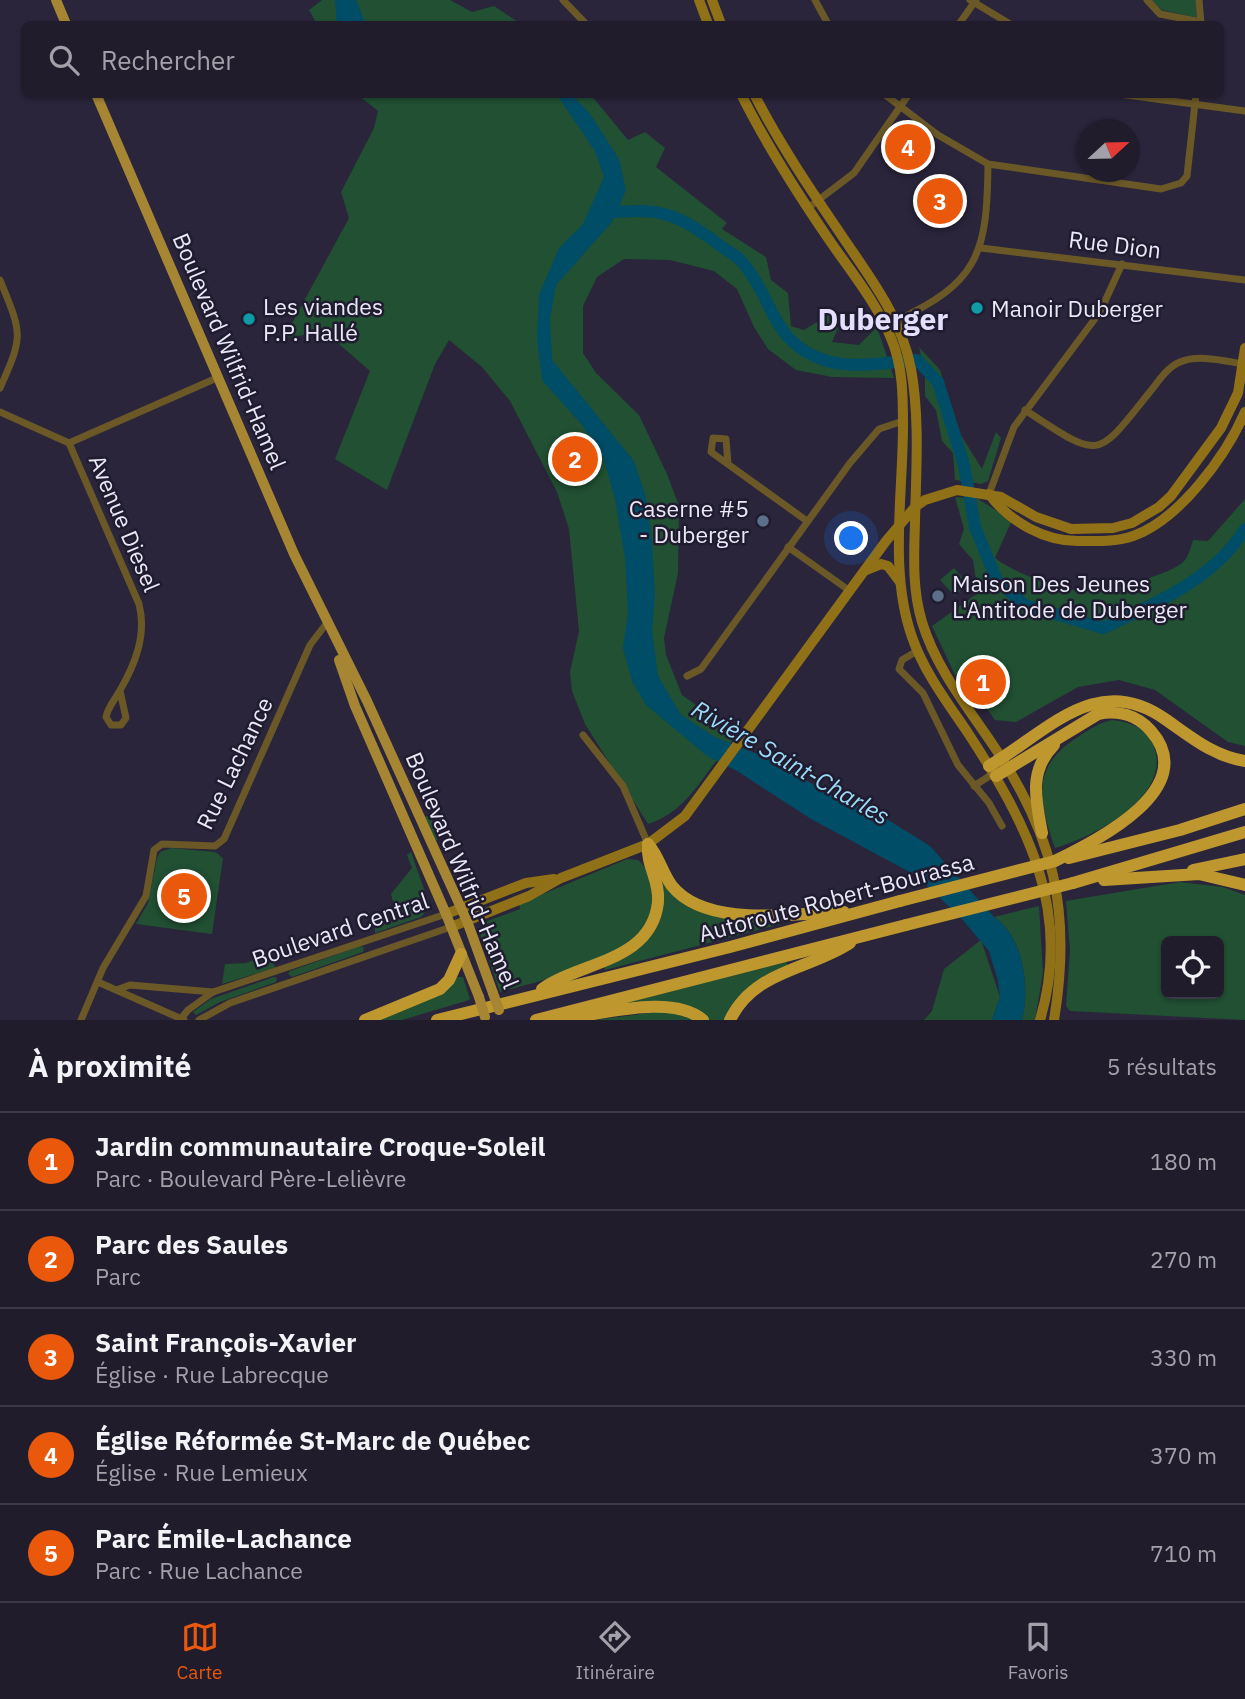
<!DOCTYPE html>
<html lang="fr">
<head>
<meta charset="utf-8">
<style>
	:root { --surface:#201c2c; --page:#2d2938; --text:#f1f3f6; --muted:#a2a1a9; --line:#3d3a48; --accent:#ea580c }
	body { margin:0; font-family:"IBM Plex Sans",sans-serif; background:var(--page); color:var(--text) }
	.controls { position:absolute; right:21px; bottom:21px; display:grid; overflow:hidden; border-radius:10px; box-shadow:0 2px 5px #0004 }
	.controls button { width:63px; height:63px; display:grid; place-items:center; padding:0; border:0; border-bottom:2px solid var(--line); background:var(--surface); color:var(--text); font:35px sans-serif }
	.compass { position:absolute; left:1077px; top:119px; width:63px; height:63px; border-radius:50%; background:var(--surface); box-shadow:0 2px 5px #0004; rotate:68deg }
	.you { position:absolute; left:852px; top:539px; width:24px; height:24px; margin:-18px; border:5px solid #fff; border-radius:50%; background:#1a73e8; box-shadow:0 0 0 10px #1a73e833 }
	.badge { display:grid; place-items:center; width:46px; height:46px; border-radius:50%; background:var(--accent); color:#fff; font-size:23px; font-weight:700 }
	.pin { position:absolute; translate:-50% -50%; border:4px solid #fff; box-shadow:0 2px 7px #0006 }
	.list { margin:0; padding:0; list-style:none }
	h2 { display:flex; justify-content:space-between; align-items:center; height:91px; margin:0; padding:0 28px; font-size:30px }
	h2 small { font-size:23px; font-weight:400; color:var(--muted) }
	.list li { display:grid; grid-template-columns:46px 1fr auto; gap:21px; align-items:center; box-sizing:border-box; height:98px; padding:0 28px; border-top:2px solid var(--line) }
	.list b { display:block; font-size:26px; white-space:nowrap }
	.list p { margin:0; font-size:23px; white-space:nowrap; color:var(--muted) }
	.list em { font-size:23px; font-style:normal; color:var(--muted) }
	.icon { flex:none; width:38px; height:38px; fill:none; stroke:currentColor; stroke-width:2; stroke-linecap:round; stroke-linejoin:round }
	.map { position:relative; flex:none; width:1245px; height:1020px; overflow:hidden }
	.search { position:absolute; background:var(--surface); box-shadow:0 2px 5px #0004; left:21px; right:21px; top:21px; height:77px; display:flex; align-items:center; gap:18px; box-sizing:border-box; padding:0 24px; border-radius:10px; color:var(--muted); font-size:26px }
	.sheet { height:581px; background:var(--surface) }
	nav { display:flex; justify-content:space-around; align-items:center; box-sizing:border-box; height:98px; border-top:2px solid var(--line); background:var(--surface); font-size:19px; color:var(--muted) }
	nav a { display:grid; justify-items:center; gap:4px }
	nav .on { color:var(--accent) }
	.map>svg:first-child { display:block }
	.green { fill:#215033; fill-rule:evenodd }
	.water { fill:#004d67 }
	.lines { fill:none; stroke-linecap:round; stroke-linejoin:round }
	.river { stroke:#004d67; stroke-width:12 }
	.street { stroke:#6b5827; stroke-width:7 }
	.secondary { stroke:#907117; stroke-width:10 }
	.primary { stroke:#a68633; stroke-width:10 }
	.highway { stroke:#be982f; stroke-width:12 }
	.primary-bridge { stroke:#a68633; stroke-width:10 }
	.highway-bridge { stroke:#be982f; stroke-width:12 }
	.culture-dot { fill:#0f9aa8; stroke:#201c30; stroke-width:2.5 }
	.service-dot { fill:#5c6f8a; stroke:#201c30; stroke-width:2.5 }
	.labels { text-anchor:middle; dominant-baseline:central; stroke-width:5; stroke-linejoin:round; paint-order:stroke }
	.street-label { font-size:23px; fill:#eae8f6; stroke:#201c30 }
	.poi-label { font-size:23px; fill:#eae8f6; stroke:#201c30; text-anchor:start }
	.water-label { font-size:24px; font-style:italic; fill:#9bdbf9; stroke:#201c30 }
	.district-label { font-size:30px; font-weight:bold; fill:#e4dffc; stroke:#201c30 }
</style>
</head>
<body>
<div class="map">
<svg width="1245" height="1020" viewBox="0 0 1245 1020">
	<rect width="100%" height="100%" fill="#2a253b"/>
	<g class="green">
		<polygon points="322,0 450,0 472,12 494,6 521,24 317,24 309,10"/>
		<polygon points="1151,0 1196,0 1197,18 1162,10"/>
		<path d="M357,94L591,95L628,140L645,132L665,148L656,167L727,223L722,229L766,257L771,280L788,293L791,326L804,330L830,314L840,324L832,342L859,345L877,327L894,378L832,377L796,370L768,349L754,327L737,289L714,271L670,260L624,259L597,277L583,306V353L596,373L639,415L667,474L679,506L678,573L664,638L666,655L682,695L737,734L729,745L714,739L680,717L657,676L650,632L654,595L644,497L632,462L550,361L546,319L555,284L617,207L562,249L540,295L539,340L544,379L585,425L605,457L618,500L628,559L630,615L625,648L634,679L649,704L717,760C697,786 681,814 648,824L585,724L572,691L570,672L579,631L569,529L557,492L510,401L482,367L449,340L435,364L387,490L335,459L370,371L325,332L284,338L349,218L341,192L374,128L378,111Z"/>
		<polygon points="919,347 940,370 961,435 982,469 996,432 1001,438 988,481 981,484 955,480 953,453 942,441 936,410 925,396 925,374"/>
		<path d="M955,497L978,499L1012,520L995,558C1012,572 1065,593 1087,591C1108,590 1171,576 1185,560C1189,555 1191,546 1193,540L1208,541L1245,499V746L1228,742L1155,690L1119,680L1078,687L1016,722L995,720L973,689L955,675L932,626L978,593L973,560L959,544L964,529Z"/>
		<polygon points="954,568 968,584 955,596 940,580"/>
		<path d="M1112,720C1131,722 1147,728 1154,747C1172,797 1094,837 1055,848C1039,801 1030,767 1078,737C1089,729 1099,723 1112,720Z"/>
		<polygon points="429,815 444,820 449,826 436,841 425,817"/>
		<polygon points="171,848 215,852 223,858 212,934 136,924 148,903 157,858 160,852"/>
		<polygon points="411,852 430,906 421,917 375,933 375,927 398,919 391,894 412,868 407,855"/>
		<path d="M627,859L638,860C647,867 649,877 652,889C667,952 544,980 500,992L480,934L482,923L520,909L519,904Z"/>
		<polygon points="662,879 674,895 780,920 781,924 605,970 604,966 646,937"/>
		<path d="M1180,882L1223,887L1245,895V1020L1070,1011L1066,1006L1070,950L1066,901ZM1166,941H1219V994H1166Z"/>
		<path d="M1039,906L1043,973L1035,1020H1022C1030,988 1024,937 994,917Z"/>
		<polygon points="981,940 1000,997 992,1020 924,1020 932,1011 944,969"/>
		<polygon points="361,946 364,948 363,952 292,977 288,974 290,971"/>
		<polygon points="265,956 273,961 275,968 222,984 225,964 246,963"/>
		<polygon points="786,962 788,965 726,1020 708,1020 617,1004"/>
		<polygon points="274,977 277,978 276,982 220,1002 196,1015 193,1012 211,999"/>
		<polygon points="457,977 463,977 470,999 466,1001 402,1020 374,1020"/>
		<polygon points="673,1010 697,1020 594,1020"/>
	</g>
	<g class="water">
		<polygon points="335,0 353,0 349,6 359,24 337,24"/>
		<path d="M557,95H572L590,114L619,159L626,190L612,222L556,285L550,319L552,360L634,461L646,497L652,542L655,595L652,631L658,676L681,715L715,737L770,759L833,796L885,818L930,846L994,917C1024,937 1030,988 1022,1020H992L1000,997L998,981L989,951L961,918L917,876L811,819L737,771L707,756L646,705L632,681L623,648L628,612L625,558L615,499L603,457L582,425L542,380L537,340L539,295L559,248L583,224L604,177L595,151Z"/>
	</g>
	<g class="lines">
		<g class="river">
			<polyline points="350,0 359,24"/>
			<path d="M599,213C657,209 670,208 718,244C725,250 737,255 743,263C775,301 770,343 827,361C854,369 889,362 917,360L938,382L964,465L975,527L997,581L1025,605L1103,628C1155,604 1214,579 1245,529"/>
		</g>
		<g class="street">
			<polyline points="563,0 586,24"/>
			<polyline points="815,0 828,24"/>
			<polyline points="970,0 1010,24"/>
			<polyline points="1147,0 1160,14 1201,22"/>
			<polyline points="1199,0 1201,24"/>
			<polyline points="959,24 976,0"/>
			<polyline points="884,94 938,135 988,164 1161,189 1181,183 1187,176 1196,94"/>
			<polyline points="1119,94 1245,111"/>
			<polyline points="808,208 854,173 909,94"/>
			<polyline points="981,248 1245,280"/>
			<path d="M0,280C22,334 24,335 0,388"/>
			<path d="M893,322C979,283 987,254 988,164"/>
			<path d="M1025,410C1103,461 1095,460 1153,388C1160,379 1168,367 1180,362C1199,354 1224,361 1244,364"/>
			<path d="M0,412L69,443L139,604C147,635 135,665 119,692C114,701 108,707 106,717L111,725H121L126,718L120,691"/>
			<polyline points="69,443 219,377"/>
			<polyline points="728,464 726,439 713,438 711,452 807,521"/>
			<polyline points="989,494 1014,427 1100,312 1122,264"/>
			<polyline points="788,547 850,591"/>
			<polyline points="917,651 902,660 899,669 923,693 958,765 989,803 1002,826"/>
			<polyline points="687,676 701,669 850,463 879,429 903,421"/>
			<polyline points="583,735 623,786 648,844"/>
			<polyline points="974,786 994,773"/>
			<polyline points="98,982 184,1020"/>
			<polyline points="119,989 130,985 213,992"/>
			<polyline points="81,1020 103,968 146,896 154,850 162,844 215,846 224,839 310,645 326,624"/>
			<polyline points="180,1020 188,1010 213,992 446,914"/>
			<polyline points="199,1020 230,1003 451,927"/>
		</g>
		<g class="secondary">
			<polyline points="699,0 708,24"/>
			<polyline points="712,0 721,24"/>
			<path d="M741,94C767,146 799,196 832,244C853,274 877,304 891,338C903,366 903,397 903,426C903,494 889,572 912,637C924,672 947,702 968,733C1026,822 1073,910 1040,1020"/>
			<path d="M754,94C778,141 808,186 838,230C867,274 901,315 911,369C920,418 916,472 915,522C914,556 912,589 922,622C936,668 966,705 993,745C1054,835 1072,912 1054,1020"/>
			<path d="M989,494C1010,522 1045,542 1080,541C1098,541 1116,542 1133,536C1179,520 1226,456 1245,412"/>
			<polyline points="866,570 881,564 888,566 900,582"/>
			<polyline points="446,914 526,883 554,879"/>
			<polyline points="451,927 529,896 561,878 648,844 685,816 886,541 915,507 925,500 957,490 1001,497 1036,517 1071,529 1113,528 1132,523 1159,507 1171,496 1221,428 1238,393 1245,348"/>
		</g>
		<g class="primary">
			<polyline points="56,0 66,24"/>
			<polyline points="96,94 294,554 367,701 467,921 493,993"/>
			<polyline points="339,660 355,706 446,914 479,997"/>
		</g>
		<g class="highway">
			<path d="M989,766C1048,731 1097,671 1165,719C1191,737 1213,756 1245,761"/>
			<path d="M996,776L1098,714C1118,710 1137,715 1151,731C1202,789 1095,841 1055,861"/>
			<path d="M1042,833C1036,801 1028,771 1054,745"/>
			<path d="M648,844C659,856 662,873 672,886C707,929 796,913 844,912"/>
			<polyline points="1069,858 1180,830 1245,809"/>
			<polyline points="1193,870 1245,859"/>
			<polyline points="1104,880 1199,874 1245,885"/>
			<polyline points="1073,883 1245,832"/>
			<path d="M542,989C579,962 652,962 658,902C660,880 646,866 648,844"/>
			<path d="M561,1019C600,1015 672,993 703,1020"/>
			<polyline points="365,1020 440,989 449,980 461,954"/>
			<polyline points="437,1020 730,947 900,901"/>
			<polyline points="536,1020 906,925"/>
			<path d="M730,1020C754,970 809,970 850,943"/>
		</g>
		<g class="primary-bridge">
			<polyline points="493,993 499,1010"/>
			<polyline points="479,997 485,1017"/>
		</g>
		<g class="highway-bridge">
			<polyline points="900,901 1055,861"/>
			<polyline points="906,925 1073,883"/>
		</g>
	</g>
	<g class="culture-dot">
		<circle cx="977" cy="308" r="7"/>
		<circle cx="249" cy="319" r="7"/>
	</g>
	<g class="service-dot">
		<circle cx="763" cy="521" r="7"/>
		<circle cx="938" cy="596" r="7"/>
	</g>
	<g class="labels">
		<g class="street-label">
			<text transform="translate(1115 244) rotate(7)">Rue Dion</text>
			<text transform="translate(230 351) rotate(67)">Boulevard Wilfrid-Hamel</text>
			<text transform="translate(125 523) rotate(67)">Avenue Diesel</text>
			<text transform="translate(234 763) rotate(-64)">Rue Lachance</text>
			<text transform="translate(463 870) rotate(67)">Boulevard Wilfrid-Hamel</text>
			<text transform="translate(836 897) rotate(-15)">Autoroute Robert-Bourassa</text>
			<text transform="translate(340 929) rotate(-19)">Boulevard Central</text>
		</g>
		<g class="poi-label">
			<text x="263" y="306">Les viandes<tspan x="263" dy="26">P.P. Hallé</tspan></text>
			<text x="991" y="308">Manoir Duberger</text>
			<text x="749" y="508" text-anchor="end">Caserne #5<tspan x="749" dy="26">- Duberger</tspan></text>
			<text x="952" y="583">Maison Des Jeunes<tspan x="952" dy="26">L'Antitode de Duberger</tspan></text>
		</g>
		<g class="water-label">
			<text transform="translate(791 762) rotate(30)">Rivière Saint-Charles</text>
		</g>
		<g class="district-label">
			<text x="883" y="318">Duberger</text>
		</g>
	</g>
</svg>
<div class="controls">
<button><svg class="icon" aria-label="locate" viewBox="0 0 24 24"><circle cx="12" cy="12" r="6"/><path d="M12 2v4M12 18v4M2 12h4M18 12h4"/></svg></button>
</div>
<svg class="compass" viewBox="-18 -18 36 36"><path d="M0-13l5 13h-10z" fill="#e53935"/><path d="M0 13l5-13h-10z" fill="#a2a1a9"/></svg>
<div class="you"></div>
<div class="pin badge" style="left:983px;top:682px">1</div>
<div class="pin badge" style="left:575px;top:459px">2</div>
<div class="pin badge" style="left:940px;top:201px">3</div>
<div class="pin badge" style="left:908px;top:147px">4</div>
<div class="pin badge" style="left:184px;top:896px">5</div>
<div class="search"><svg class="icon" aria-label="search" viewBox="0 0 24 24"><circle cx="10" cy="10" r="6"/><path d="M15 15l6 6"/></svg>Rechercher</div>
</div>
<section class="sheet">
<h2>À proximité<small>5 résultats</small></h2>
<ul class="list">
<li><span class="badge">1</span><div><b>Jardin communautaire Croque-Soleil</b><p>Parc · Boulevard Père-Lelièvre</p></div><em>180 m</em></li>
<li><span class="badge">2</span><div><b>Parc des Saules</b><p>Parc</p></div><em>270 m</em></li>
<li><span class="badge">3</span><div><b>Saint François-Xavier</b><p>Église · Rue Labrecque</p></div><em>330 m</em></li>
<li><span class="badge">4</span><div><b>Église Réformée St-Marc de Québec</b><p>Église · Rue Lemieux</p></div><em>370 m</em></li>
<li><span class="badge">5</span><div><b>Parc Émile-Lachance</b><p>Parc · Rue Lachance</p></div><em>710 m</em></li>
</ul>
</section>
<nav>
<a class="on"><svg class="icon" aria-label="map" viewBox="0 0 24 24"><path d="M3 6l6-2 6 2 6-2v14l-6 2-6-2-6 2zM9 4v14M15 6v14"/></svg>Carte</a>
<a><svg class="icon" aria-label="directions" viewBox="0 0 24 24"><path d="M12 3l9 9-9 9-9-9zM9 14v-3h6M13 9l2 2-2 2"/></svg>Itinéraire</a>
<a><svg class="icon" aria-label="saved" viewBox="0 0 24 24"><path d="M7 4h10v16l-5-4-5 4z"/></svg>Favoris</a>
</nav>
</body>
</html>
